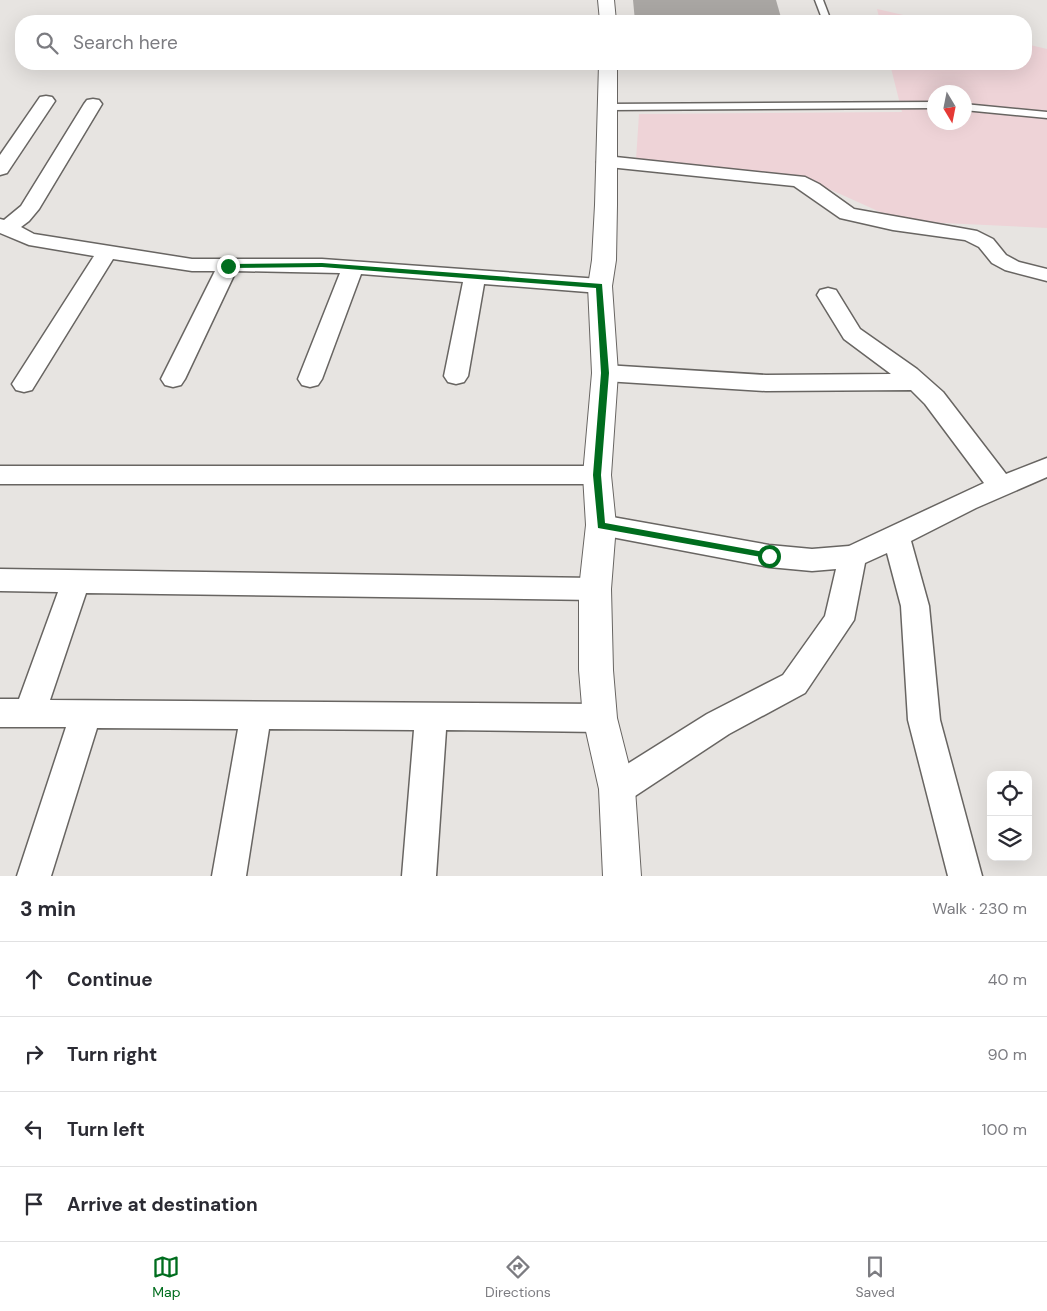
<!DOCTYPE html>
<html lang="en">
<head>
<meta charset="utf-8">
<style>
	:root { --surface:#fff; --page:#f7f7f7; --text:#2b2b33; --muted:#7c7c81; --line:#e1e1e2; --accent:#006d1e }
	body { margin:0; font-family:"DM Sans",sans-serif; background:var(--page); color:var(--text) }
	.controls { position:absolute; right:15px; bottom:15px; display:grid; overflow:hidden; border-radius:10px; box-shadow:0 5px 20px #0002 }
	.controls button { width:45px; height:45px; display:grid; place-items:center; padding:0; border:0; border-bottom:1px solid var(--line); background:var(--surface); color:var(--text); font:25px sans-serif }
	.compass { position:absolute; left:927px; top:85px; width:45px; height:45px; border-radius:50%; background:var(--surface); box-shadow:0 5px 20px #0002; rotate:170deg }
	.stop { position:absolute; width:15px; height:15px; margin:-11px; border:4px solid #006d1e; border-radius:50%; background:#fff }
	.stop.end { background:#006d1e; border-color:#fff; box-shadow:0 1px 5px #0008 }
	.list { margin:0; padding:0; list-style:none }
	h2 { display:flex; justify-content:space-between; align-items:center; height:65px; margin:0; padding:0 20px; font-size:21px }
	h2 small { font-size:16px; font-weight:400; color:var(--muted) }
	.list li { display:grid; grid-template-columns:32px 1fr auto; gap:15px; align-items:center; box-sizing:border-box; height:75px; padding:0 20px; border-top:1px solid var(--line) }
	.list b { display:block; font-size:19px; white-space:nowrap }
	.list em { font-size:16px; font-style:normal; color:var(--muted) }
	.icon { flex:none; width:28px; height:28px; fill:none; stroke:currentColor; stroke-width:2; stroke-linecap:round; stroke-linejoin:round }
	.map { position:relative; flex:none; width:1047px; height:876px; overflow:hidden }
	.search { position:absolute; background:var(--surface); box-shadow:0 5px 20px #0002; left:15px; right:15px; top:15px; height:55px; display:flex; align-items:center; gap:12px; box-sizing:border-box; padding:0 18px; border-radius:20px; color:var(--muted); font-size:19px }
	.sheet { height:365px; background:var(--surface) }
	nav { display:flex; justify-content:space-around; align-items:center; box-sizing:border-box; height:70px; border-top:1px solid var(--line); background:var(--surface); font-size:14px; color:var(--muted) }
	nav a { display:grid; justify-items:center; gap:2px }
	nav .on { color:var(--accent) }
	.map>svg:first-child { display:block }
	.industrial { fill:#eed3d7; fill-rule:evenodd }
	.building { fill:#a9a6a3 }
	.lines { fill:none; stroke-linecap:round; stroke-linejoin:round }
	.service-casing { stroke:#686562; stroke-width:3 }
	.minor-casing { stroke:#686562; stroke-width:3 }
	.tertiary-casing { stroke:#686562; stroke-width:2 }
	.service { fill:#fff; fill-rule:evenodd }
	.minor { fill:#fff; fill-rule:evenodd }
	.tertiary { fill:#fff; fill-rule:evenodd }
	.route { fill:#006d1e }
</style>
</head>
<body>
<div class="map">
<svg width="1047" height="876" viewBox="0 0 1047 876">
	<rect width="100%" height="100%" fill="#e7e4e1"/>
	<g class="industrial">
		<polygon points="877,9 930,21 880,21"/>
		<path d="M1026,44L1047,49V228L900,221L829,189L636,160L639,114L902,112L890,64H1026ZM934,92H964V122H934Z"/>
	</g>
	<polygon class="building" points="633,0 776,0 782,21 635,21"/>
	<g class="lines">
		<g class="service-casing">
			<g id="service">
				<polygon points="815,0 823,0 831,21 823,21"/>
				<polygon points="934,102 934,108 609,110 605,107 609,104"/>
				<polygon points="964,104 1047,112 1047,118 964,110"/>
			</g>
		</g>
		<g class="minor-casing">
			<g id="minor">
				<polygon points="46,96 52,97 55,101 7,173 0,175 0,155 40,97"/>
				<polygon points="93,99 99,100 102,104 39,209 29,221 21,227 34,234 192,259 322,259 600,279 608,281 611,286 608,291 600,293 484,284 468,376 464,382 456,384 448,382 444,376 463,282 361,274 322,379 318,385 310,387 302,385 298,379 340,273 236,271 185,379 181,385 173,387 165,385 161,379 215,271 192,271 113,259 32,390 24,392 16,390 12,384 94,256 29,245 0,233 0,219 4,220 21,206 84,104 87,100"/>
				<polygon points="606,156 805,177 819,184 854,209 977,231 993,239 1006,255 1019,262 1047,269 1047,281 1005,270 992,263 979,247 965,240 893,230 840,218 794,186 599,166 597,162 599,158"/>
				<polygon points="828,288 836,290 860,329 917,369 943,392 1006,474 1047,458 1047,477 976,508 911,541 929,606 940,720 982,876 948,876 908,720 901,606 887,553 865,563 854,620 805,693 729,734 629,800 617,804 605,800 601,789 605,778 707,714 783,675 825,616 836,569 812,571 769,567 601,535 591,532 588,525 591,518 601,515 769,545 812,549 849,546 984,483 925,404 911,390 766,391 605,381 597,379 593,373 597,367 605,365 766,375 891,374 844,339 817,295 820,290"/>
				<polygon points="0,466 597,466 606,468 610,475 606,482 597,484 0,484"/>
				<polygon points="0,569 595,578 605,581 609,589 605,597 595,600 86,593 50,700 600,704 611,708 616,718 611,728 600,732 446,730 436,876 402,876 414,730 269,729 246,876 212,876 238,729 97,728 51,876 17,876 66,727 0,727 0,699 19,699 58,592 0,591"/>
			</g>
		</g>
		<g class="tertiary-casing">
			<g id="tertiary">
				<polygon points="598,0 614,0 616,21 600,21"/>
				<polygon points="599,64 617,64 617,205 616,260 612,286 618,373 611,475 616,525 611,589 613,670 617,718 635,789 641,876 603,876 599,789 583,718 579,670 579,589 586,525 583,475 592,373 588,286 592,260 595,205"/>
			</g>
		</g>
		<use href="#service" class="service"/>
		<use href="#minor" class="minor"/>
		<use href="#tertiary" class="tertiary"/>
	</g>
	<polygon class="route" points="322,263 602,284 609,373 601,475 605,523 769,553 773,556 772,559 598,528 593,475 601,373 596,288 322,267 228,268 224,266 228,264"/>
</svg>
<div class="controls">
<button><svg class="icon" aria-label="locate" viewBox="0 0 24 24"><circle cx="12" cy="12" r="6"/><path d="M12 2v4M12 18v4M2 12h4M18 12h4"/></svg></button>
<button><svg class="icon" aria-label="layers" viewBox="0 0 24 24"><path d="M12 4l9 5-9 5-9-5zM3 14l9 5 9-5"/></svg></button>
</div>
<svg class="compass" viewBox="-18 -18 36 36"><path d="M0-13l5 13h-10z" fill="#e53935"/><path d="M0 13l5-13h-10z" fill="#7c7c81"/></svg>
<div class="stop" style="left:769px;top:556px"></div>
<div class="stop end" style="left:228px;top:266px"></div>
<div class="search"><svg class="icon" aria-label="search" viewBox="0 0 24 24"><circle cx="10" cy="10" r="6"/><path d="M15 15l6 6"/></svg>Search here</div>
</div>
<section class="sheet">
<h2>3 min<small>Walk · 230 m</small></h2>
<ul class="list">
<li><svg class="icon" aria-label="ahead" viewBox="0 0 24 24"><path d="M12 20V5M6 11l6-6 6 6"/></svg><div><b>Continue</b></div><em>40 m</em></li>
<li><svg class="icon" aria-label="right" viewBox="0 0 24 24"><path d="M7 20v-9h11M14 6l5 5-5 5"/></svg><div><b>Turn right</b></div><em>90 m</em></li>
<li><svg class="icon" aria-label="left" viewBox="0 0 24 24"><path d="M17 20v-9H6M10 6l-5 5 5 5"/></svg><div><b>Turn left</b></div><em>100 m</em></li>
<li><svg class="icon" aria-label="arrive" viewBox="0 0 24 24"><path d="M6 21V4h12l-3 4 3 4H6"/></svg><div><b>Arrive at destination</b></div></li>
</ul>
</section>
<nav>
<a class="on"><svg class="icon" aria-label="map" viewBox="0 0 24 24"><path d="M3 6l6-2 6 2 6-2v14l-6 2-6-2-6 2zM9 4v14M15 6v14"/></svg>Map</a>
<a><svg class="icon" aria-label="directions" viewBox="0 0 24 24"><path d="M12 3l9 9-9 9-9-9zM9 14v-3h6M13 9l2 2-2 2"/></svg>Directions</a>
<a><svg class="icon" aria-label="saved" viewBox="0 0 24 24"><path d="M7 4h10v16l-5-4-5 4z"/></svg>Saved</a>
</nav>
</body>
</html>
